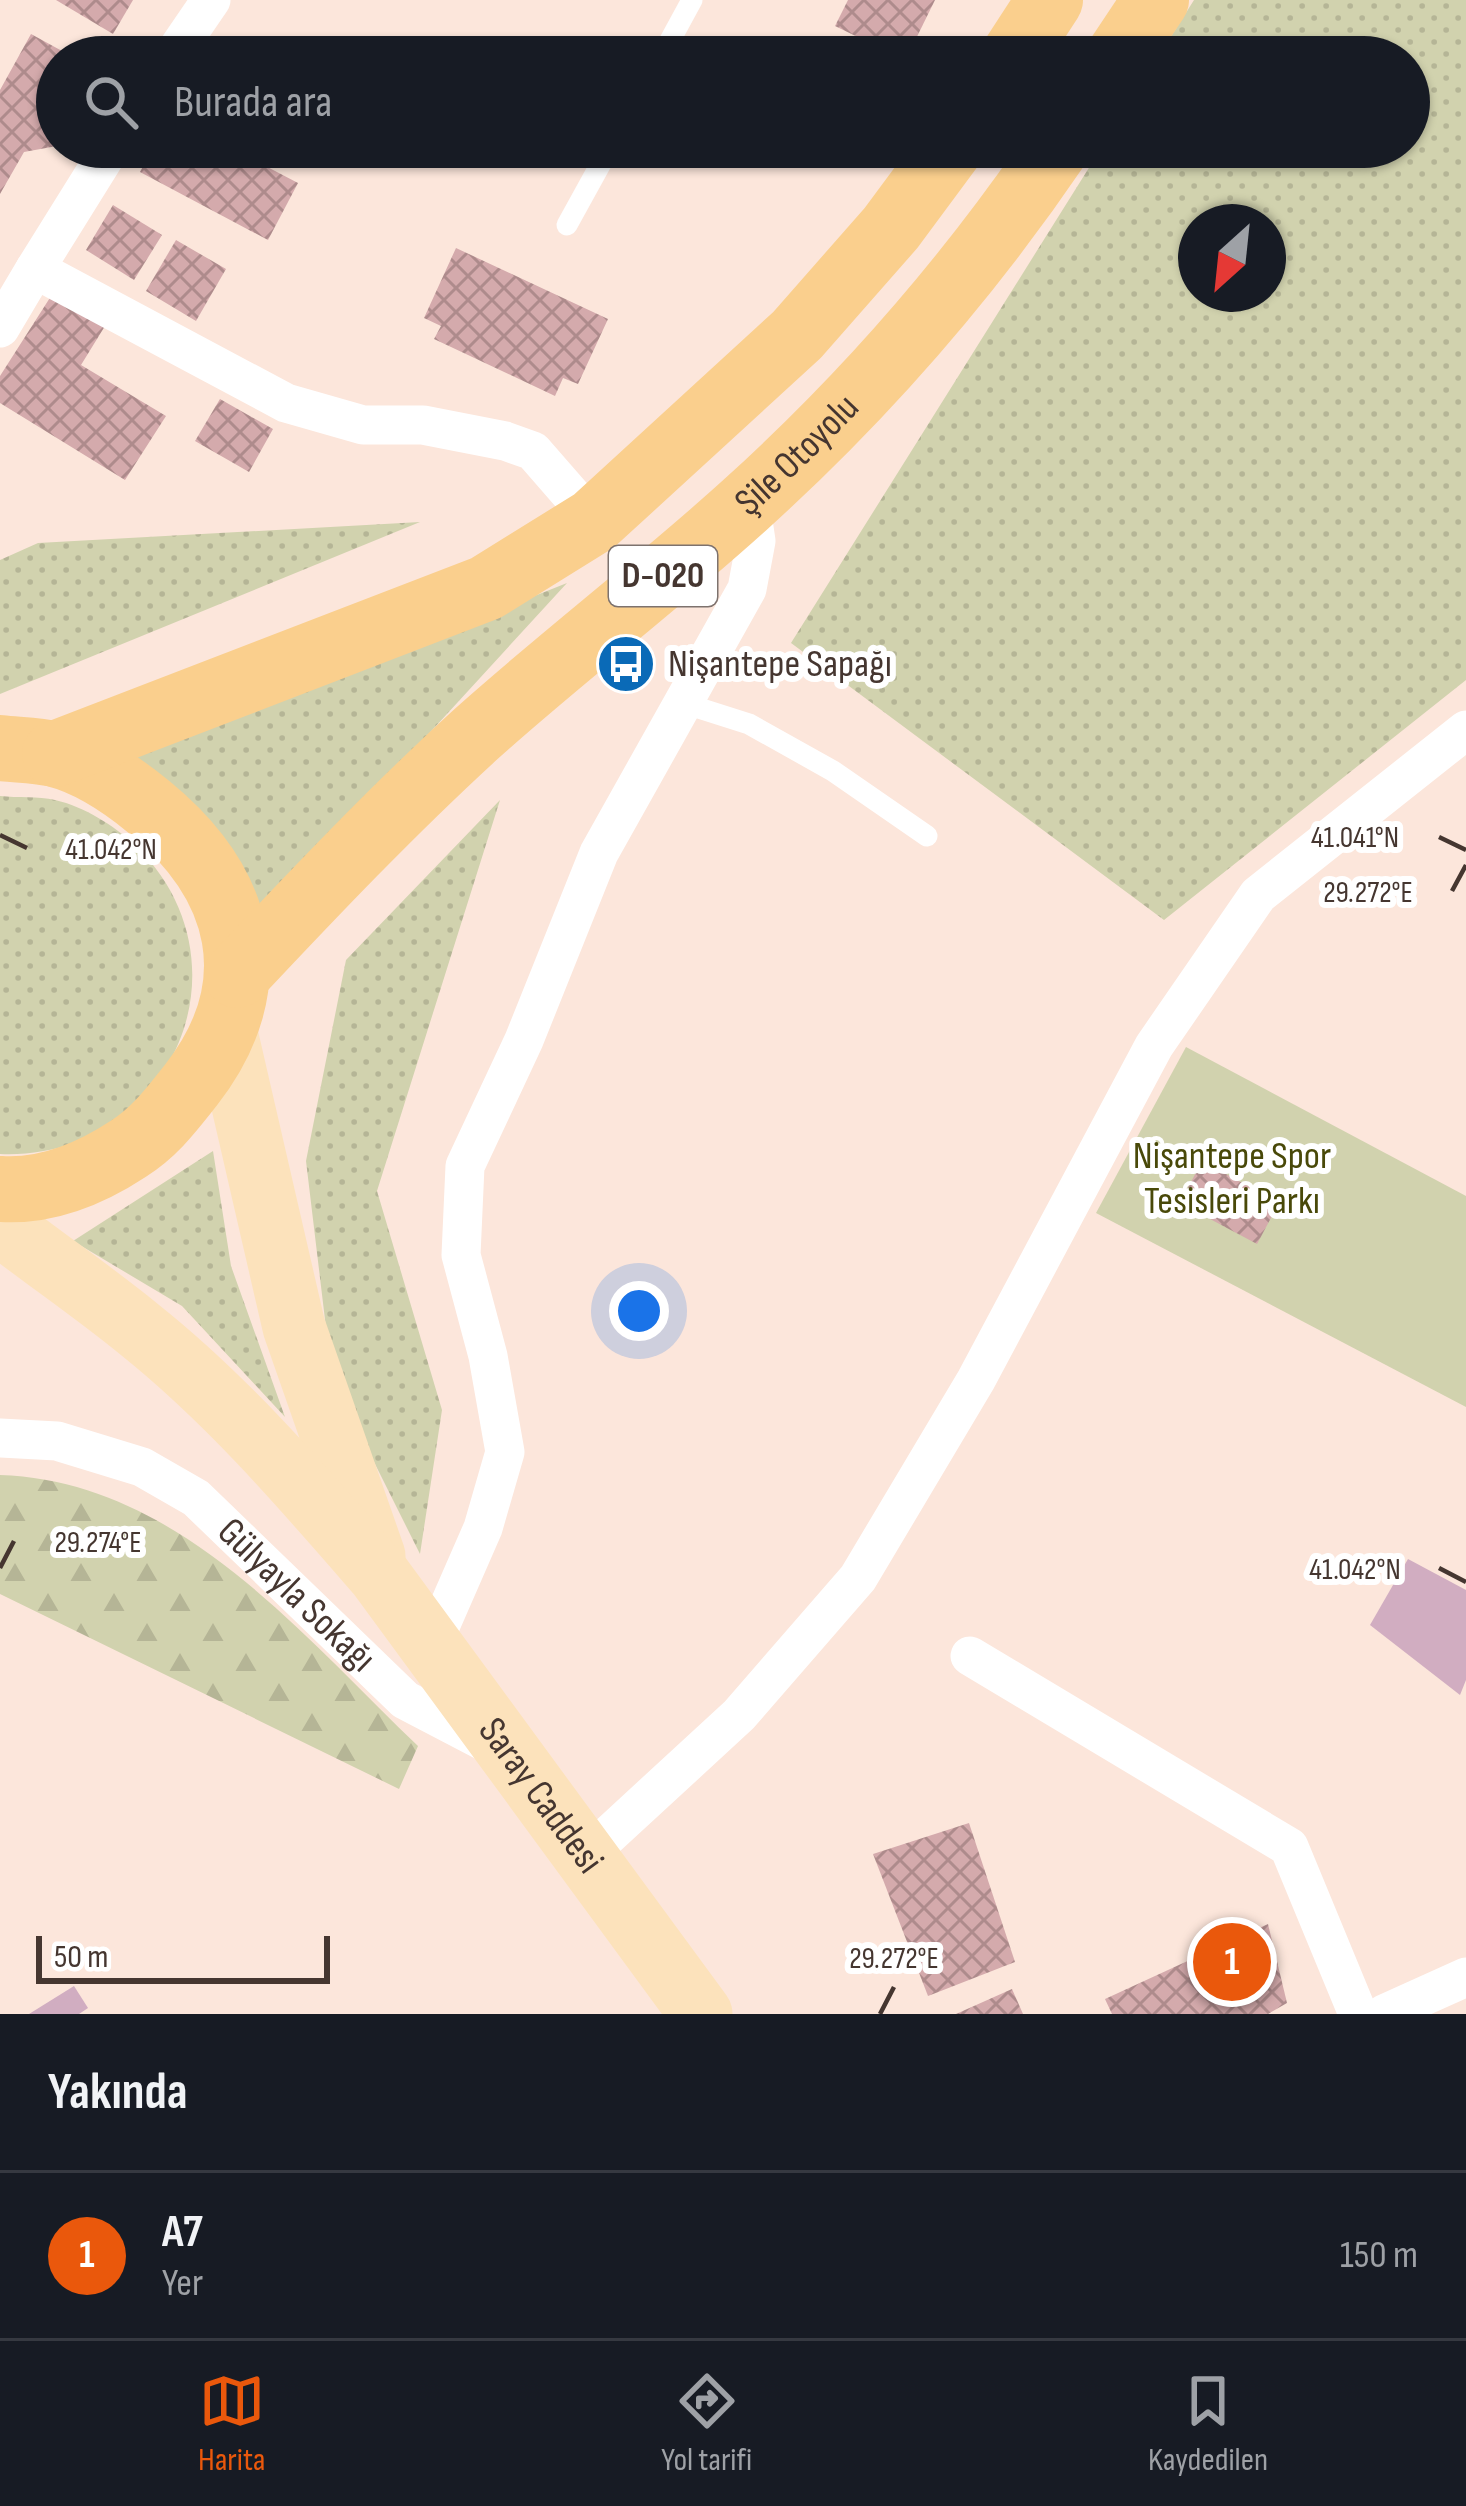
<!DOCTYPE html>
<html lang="tr">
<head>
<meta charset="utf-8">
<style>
	:root { --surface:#171b24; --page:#242831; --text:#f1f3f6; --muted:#9ea1a6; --line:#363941; --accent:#ea580c }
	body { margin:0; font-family:"Sofia Sans Condensed",sans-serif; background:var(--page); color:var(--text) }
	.compass { position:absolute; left:1178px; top:204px; width:108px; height:108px; border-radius:50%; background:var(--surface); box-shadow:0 3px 9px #0004; rotate:207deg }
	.scale { position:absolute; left:36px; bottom:30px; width:294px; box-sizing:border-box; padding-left:12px; border:6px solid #453630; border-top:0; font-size:33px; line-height:42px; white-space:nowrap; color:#453630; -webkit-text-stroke:9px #fff; paint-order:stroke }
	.you { position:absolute; left:639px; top:1311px; width:42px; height:42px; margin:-30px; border:9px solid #fff; border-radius:50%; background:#1a73e8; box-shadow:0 0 0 18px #1a73e833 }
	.badge { display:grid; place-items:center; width:78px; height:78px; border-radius:50%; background:var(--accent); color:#fff; font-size:39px; font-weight:700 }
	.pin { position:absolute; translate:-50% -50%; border:6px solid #fff; box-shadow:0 3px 12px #0006 }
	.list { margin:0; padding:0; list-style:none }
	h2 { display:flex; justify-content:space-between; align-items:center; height:156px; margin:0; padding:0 48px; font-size:51px }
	h2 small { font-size:39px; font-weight:400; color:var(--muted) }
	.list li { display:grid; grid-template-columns:78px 1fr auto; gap:36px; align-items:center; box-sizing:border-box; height:168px; padding:0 48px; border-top:3px solid var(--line) }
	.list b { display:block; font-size:45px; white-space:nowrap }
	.list p { margin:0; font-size:39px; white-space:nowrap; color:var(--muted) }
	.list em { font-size:39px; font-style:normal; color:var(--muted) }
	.icon { flex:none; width:66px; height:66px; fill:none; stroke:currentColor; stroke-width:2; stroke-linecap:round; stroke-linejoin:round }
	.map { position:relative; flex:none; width:1466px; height:2014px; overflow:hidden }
	.search { position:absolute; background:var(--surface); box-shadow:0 3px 9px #0004; left:36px; right:36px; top:36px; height:132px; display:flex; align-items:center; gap:30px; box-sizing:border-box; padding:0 42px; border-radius:66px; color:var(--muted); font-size:45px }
	.sheet { height:324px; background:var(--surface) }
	nav { display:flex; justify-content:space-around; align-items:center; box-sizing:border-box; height:168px; border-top:3px solid var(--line); background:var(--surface); font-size:33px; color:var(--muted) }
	nav a { display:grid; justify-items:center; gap:6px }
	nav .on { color:var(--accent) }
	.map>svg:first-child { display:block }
	.grass { fill:url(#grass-dots); fill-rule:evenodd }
	.forest { fill:url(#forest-firs) }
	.park { fill:#d1d2ae }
	.water { fill:#d1adc1 }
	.building { fill:url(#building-cross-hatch) }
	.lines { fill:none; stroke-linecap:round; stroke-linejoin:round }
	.lane { stroke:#fff; stroke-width:21 }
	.street { stroke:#fff; stroke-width:39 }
	.primary { stroke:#fce2bb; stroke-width:63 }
	.highway { stroke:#facf8d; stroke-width:66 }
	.ticks { fill:none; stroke:#453630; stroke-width:4.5 }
	.labels { text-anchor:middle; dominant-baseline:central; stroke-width:12; stroke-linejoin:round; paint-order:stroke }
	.shield { fill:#fff; stroke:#7d726e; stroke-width:3 }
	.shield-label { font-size:36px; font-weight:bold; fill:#453630 }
	.street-label { font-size:39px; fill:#453630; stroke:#fff }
	.poi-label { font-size:39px; fill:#453630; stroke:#fff; text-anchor:start }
	.park-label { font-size:39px; fill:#494909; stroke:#fff }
	.ticks-label { font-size:30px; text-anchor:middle; fill:#453630; stroke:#fff; stroke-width:12; stroke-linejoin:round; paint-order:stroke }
</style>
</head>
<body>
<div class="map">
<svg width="1466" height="2014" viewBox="0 0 1466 2014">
	<defs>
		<pattern id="grass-dots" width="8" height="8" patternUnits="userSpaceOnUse" patternTransform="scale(3)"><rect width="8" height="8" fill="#d1d2ae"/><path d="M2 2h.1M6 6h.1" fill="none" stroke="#b5b596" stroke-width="1.8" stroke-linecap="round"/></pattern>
		<pattern id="forest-firs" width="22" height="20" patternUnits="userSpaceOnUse" patternTransform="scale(3)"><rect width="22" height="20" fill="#d1d2ae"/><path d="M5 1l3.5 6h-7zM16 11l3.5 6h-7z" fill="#b5b596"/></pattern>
		<pattern id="building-cross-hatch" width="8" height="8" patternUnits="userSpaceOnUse" patternTransform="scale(3)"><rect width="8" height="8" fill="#d4aaac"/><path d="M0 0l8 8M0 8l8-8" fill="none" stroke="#ae8b8c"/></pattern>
	</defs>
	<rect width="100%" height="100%" fill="#fce6db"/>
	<g class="grass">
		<path d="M1194,0H1466V680L1164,920L791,643L1102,147H1409V57H1158ZM1196,222H1268V294H1196Z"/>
		<polygon points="420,522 0,694 0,560 38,543"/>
		<polygon points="567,583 391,775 250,944 128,757"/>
		<path d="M0,796C18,798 38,796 55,800C85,807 113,825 135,845C258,964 169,1161 0,1154Z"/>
		<polygon points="500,800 377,1191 442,1410 420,1554 332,1378 306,1161 346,960"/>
		<polygon points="213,1151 231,1266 285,1417 182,1306 73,1241"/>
	</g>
	<path class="forest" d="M0,1475C177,1481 299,1632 418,1746L399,1789L0,1594Z"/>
	<polygon class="park" points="1186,1047 1466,1196 1466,1407 1096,1213"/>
	<g class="water">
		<polygon points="1408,1559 1466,1590 1466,1680 1460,1695 1370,1625"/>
		<polygon points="74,1986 88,2008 79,2014 29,2014"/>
	</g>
	<g class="building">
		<polygon points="56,0 133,0 113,34"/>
		<polygon points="848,0 935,0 907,57 899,57 835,26"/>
		<polygon points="31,34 73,57 57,57 57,146 24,152 0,194 0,90"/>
		<polygon points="153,147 229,147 298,183 268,240 140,172"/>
		<polygon points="113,205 162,235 134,280 86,250"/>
		<polygon points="176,240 226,269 196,321 146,291"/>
		<polygon points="456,248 608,319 578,384 563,378 555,396 434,339 441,326 424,318"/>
		<polygon points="53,293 105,326 81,365 166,416 125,480 0,403 0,376"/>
		<polygon points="220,399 273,429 249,472 195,441"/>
		<polygon points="1202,1161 1279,1203 1257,1244 1180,1203"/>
		<polygon points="969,1823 1015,1962 928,1996 873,1854"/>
		<polygon points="1268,1924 1287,2003 1268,2014 1112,2014 1105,1999"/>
		<polygon points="1012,1989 1023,2014 956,2014"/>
	</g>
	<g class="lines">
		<g class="lane">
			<polyline points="661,57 692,0"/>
			<polyline points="567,225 610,147"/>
			<polyline points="683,703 749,724 833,771 927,836"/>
		</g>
		<g class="street">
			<polyline points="172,57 211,0"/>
			<polyline points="111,147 35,269 286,403 363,425 423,425 505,441 533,451 594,521"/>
			<polyline points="0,328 35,269"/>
			<path id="s1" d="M0,1438L57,1441L142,1467L196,1498L405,1700L495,1747"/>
			<polyline points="431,1647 483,1528 505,1452 488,1356 461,1255 465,1166 524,1040 599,853 747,589 756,541 750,501"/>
			<polyline points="970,1656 1289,1847 1358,2014"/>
			<polyline points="586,1856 739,1715 858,1578 976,1380 1154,1046 1258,895 1466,730"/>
			<polyline points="1384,2014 1466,1977"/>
		</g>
		<g class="primary">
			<polyline points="226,1032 294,1327 374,1556"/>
			<path id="s2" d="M0,1224C46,1260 95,1293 140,1330C229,1401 305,1490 379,1575L701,2014"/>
		</g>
		<g class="highway">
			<polyline points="1013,57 1050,0"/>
			<polyline points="1118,57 1156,0"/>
			<path d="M0,748C18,750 37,750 54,754C90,763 121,784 149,807C243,884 269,985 191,1085C171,1110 155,1132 128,1149C90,1174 46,1192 0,1189"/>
			<polyline points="55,754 486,588 594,521 797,335 891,228 951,147"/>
			<path id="s3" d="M237,975C314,893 392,811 475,735C563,656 658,584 746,504C863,398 968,278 1057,147"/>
		</g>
	</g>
	<path class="ticks" d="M0,835L27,848M1439,837L1466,850M1452,891L1466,865M0,1568L14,1541M1439,1568L1466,1582M880,2014L894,1987"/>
	<defs>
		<g id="bus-disc" transform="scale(3)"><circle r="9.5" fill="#0a6ab7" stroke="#fff"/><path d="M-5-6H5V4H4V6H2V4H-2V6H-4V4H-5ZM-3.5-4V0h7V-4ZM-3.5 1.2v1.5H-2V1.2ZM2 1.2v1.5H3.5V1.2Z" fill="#fff"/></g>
	</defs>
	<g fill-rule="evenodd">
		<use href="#bus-disc" x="626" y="664"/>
	</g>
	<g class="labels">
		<rect class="shield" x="609" y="546" width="108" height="60" rx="9"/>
		<g class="shield-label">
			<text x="663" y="576">D-020</text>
		</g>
		<g class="street-label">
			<text stroke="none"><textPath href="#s3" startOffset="765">Şile Otoyolu</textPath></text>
			<text stroke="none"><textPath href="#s1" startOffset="348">Gülyayla Sokağı</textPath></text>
			<text stroke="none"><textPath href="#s2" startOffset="792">Saray Caddesi</textPath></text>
		</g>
		<g class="poi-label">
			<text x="668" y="664">Nişantepe Sapağı</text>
		</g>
		<g class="park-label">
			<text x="1232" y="1156">Nişantepe Spor<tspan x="1232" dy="45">Tesisleri Parkı</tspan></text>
		</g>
	</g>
	<g class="ticks-label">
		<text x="1355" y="847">41.041°N</text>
		<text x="111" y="859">41.042°N</text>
		<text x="1368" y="902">29.272°E</text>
		<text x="98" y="1552">29.274°E</text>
		<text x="1355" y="1579">41.042°N</text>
		<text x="894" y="1968">29.272°E</text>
	</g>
</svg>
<svg class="compass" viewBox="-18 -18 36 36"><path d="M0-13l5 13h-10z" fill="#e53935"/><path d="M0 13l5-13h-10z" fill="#9ea1a6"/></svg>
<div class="scale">50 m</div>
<div class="you"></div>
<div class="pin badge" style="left:1232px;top:1962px">1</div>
<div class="search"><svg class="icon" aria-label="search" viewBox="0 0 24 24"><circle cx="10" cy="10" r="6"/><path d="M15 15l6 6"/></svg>Burada ara</div>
</div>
<section class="sheet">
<h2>Yakında<small></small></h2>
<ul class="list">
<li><span class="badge">1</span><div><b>A7</b><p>Yer</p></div><em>150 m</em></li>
</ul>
</section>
<nav>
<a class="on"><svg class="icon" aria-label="map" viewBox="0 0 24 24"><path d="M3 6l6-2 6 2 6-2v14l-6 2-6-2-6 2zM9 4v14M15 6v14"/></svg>Harita</a>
<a><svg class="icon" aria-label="directions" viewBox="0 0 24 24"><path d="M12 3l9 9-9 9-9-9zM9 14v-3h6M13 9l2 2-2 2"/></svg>Yol tarifi</a>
<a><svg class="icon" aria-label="saved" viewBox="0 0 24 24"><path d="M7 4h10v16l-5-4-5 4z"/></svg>Kaydedilen</a>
</nav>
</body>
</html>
